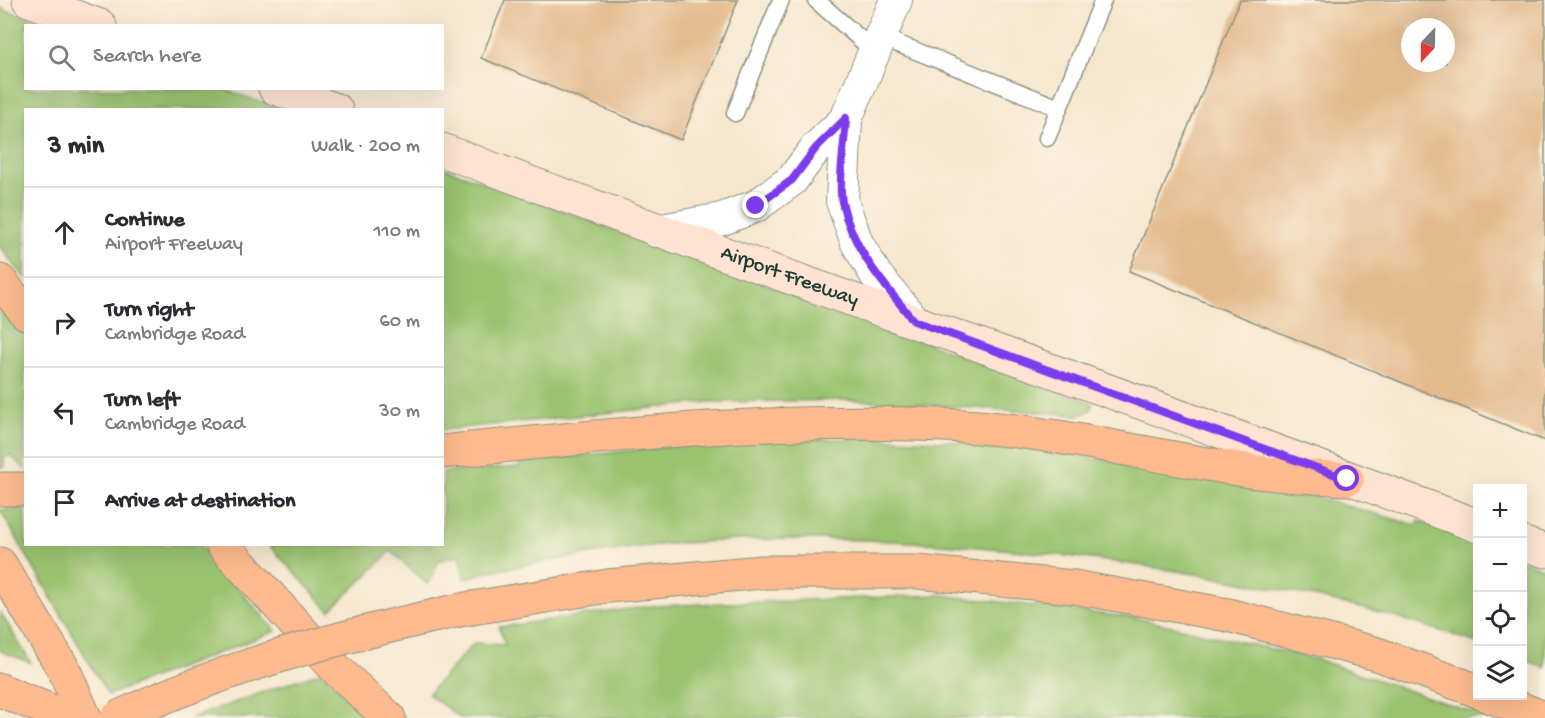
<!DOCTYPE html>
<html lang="en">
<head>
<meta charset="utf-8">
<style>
	:root { --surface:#fff; --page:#f2f2f3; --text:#2b2b33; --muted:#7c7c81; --line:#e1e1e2 }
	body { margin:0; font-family:"Gochi Hand",sans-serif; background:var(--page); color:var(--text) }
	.controls { position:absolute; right:18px; bottom:18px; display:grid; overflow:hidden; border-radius:0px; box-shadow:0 6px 24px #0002 }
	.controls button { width:54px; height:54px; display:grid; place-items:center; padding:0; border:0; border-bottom:2px solid var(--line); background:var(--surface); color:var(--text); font:30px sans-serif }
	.compass { position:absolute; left:1401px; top:18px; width:54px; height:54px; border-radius:50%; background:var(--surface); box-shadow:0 6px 24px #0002; rotate:202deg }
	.stop { position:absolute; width:18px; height:18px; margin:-14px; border:4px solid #7c3aed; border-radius:50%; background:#fff }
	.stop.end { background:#7c3aed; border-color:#fff; box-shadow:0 2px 6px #0008 }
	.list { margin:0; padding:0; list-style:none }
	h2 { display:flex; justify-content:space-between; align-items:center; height:78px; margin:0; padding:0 24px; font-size:26px }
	h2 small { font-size:20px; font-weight:400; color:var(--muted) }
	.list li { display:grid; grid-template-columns:39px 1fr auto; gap:18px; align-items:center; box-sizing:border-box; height:90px; padding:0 24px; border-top:2px solid var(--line) }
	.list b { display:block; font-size:22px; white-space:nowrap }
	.list p { margin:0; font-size:20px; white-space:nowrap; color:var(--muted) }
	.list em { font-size:20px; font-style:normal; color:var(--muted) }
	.icon { flex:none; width:33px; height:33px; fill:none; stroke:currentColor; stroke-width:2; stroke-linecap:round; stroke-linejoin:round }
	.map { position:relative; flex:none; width:1545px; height:718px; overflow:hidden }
	.search { position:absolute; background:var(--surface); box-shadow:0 6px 24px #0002; left:24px; top:24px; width:420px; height:66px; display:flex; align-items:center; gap:15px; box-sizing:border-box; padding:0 21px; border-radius:0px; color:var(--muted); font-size:22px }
	.panel { position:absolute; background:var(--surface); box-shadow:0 6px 24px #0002; left:24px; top:108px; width:420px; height:438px; border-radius:0px }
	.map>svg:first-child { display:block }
	.green { fill:#9ac370; stroke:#5c8052; stroke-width:1.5 }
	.building { fill:#e3ba8c; fill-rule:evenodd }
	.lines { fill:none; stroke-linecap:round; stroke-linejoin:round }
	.service-casing { stroke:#8a9280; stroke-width:19 }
	.minor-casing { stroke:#8a9280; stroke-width:34 }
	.secondary-casing { stroke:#8a9280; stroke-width:35 }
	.motorway-casing { stroke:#8a9280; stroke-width:35 }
	.service { stroke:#fff; stroke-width:16 }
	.minor { stroke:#fff; stroke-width:32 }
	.secondary { stroke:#fee3d2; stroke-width:33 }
	.motorway { stroke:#fcba8e; stroke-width:33 }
	.motorway-bridge-casing { stroke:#8a9280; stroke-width:35; stroke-linecap:butt }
	.motorway-bridge { stroke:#fcba8e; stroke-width:33 }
	.route { stroke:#7c3aed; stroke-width:8 }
	.labels { text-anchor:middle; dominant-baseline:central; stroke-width:6; stroke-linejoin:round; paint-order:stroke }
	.street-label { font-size:21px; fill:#1f3d34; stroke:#fcf5e5 }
</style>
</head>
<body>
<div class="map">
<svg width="1545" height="718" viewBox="0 0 1545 718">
	<rect width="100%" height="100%" fill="#fcf5e5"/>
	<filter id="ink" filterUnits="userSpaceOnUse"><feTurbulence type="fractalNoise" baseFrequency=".0167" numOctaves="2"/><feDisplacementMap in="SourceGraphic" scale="12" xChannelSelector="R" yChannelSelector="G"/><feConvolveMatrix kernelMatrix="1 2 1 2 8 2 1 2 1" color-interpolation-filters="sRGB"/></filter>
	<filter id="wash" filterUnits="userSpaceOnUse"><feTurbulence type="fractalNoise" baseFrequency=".008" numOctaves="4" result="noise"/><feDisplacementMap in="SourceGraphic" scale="24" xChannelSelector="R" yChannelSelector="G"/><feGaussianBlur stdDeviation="1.35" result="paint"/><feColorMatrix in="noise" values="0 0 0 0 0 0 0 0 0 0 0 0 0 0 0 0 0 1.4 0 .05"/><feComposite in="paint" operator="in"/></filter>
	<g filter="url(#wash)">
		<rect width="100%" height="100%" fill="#f6e6cd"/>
		<g class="green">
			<polygon points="0,8 48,25 26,26 26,88 223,89 281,109 26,110 25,278 0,247"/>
			<polygon points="442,167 1093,403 1091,410 1081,415 855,400 709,402 443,430"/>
			<polygon points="0,298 25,330 25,469 10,455 4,458 5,467 0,467"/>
			<path d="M871,438L992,443L1280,487L1415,525L1419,521L1477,543V643C1354,600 1229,577 1100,560C962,542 823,533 684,543C619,547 554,561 490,571L464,579L460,555L438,561L431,581L427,584L391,551L330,611L269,545L442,544L443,472L520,467L519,462L714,442Z"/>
			<polygon points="25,508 26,544 200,545 276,631 108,695 0,510"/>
			<polygon points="1522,560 1545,569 1545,668 1523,659"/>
			<polygon points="941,595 1137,618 1319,660 1489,718 460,718 428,694 474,643 505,645 499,627 651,606"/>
			<polygon points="0,612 31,663 0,651"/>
			<polygon points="320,672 371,718 191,718"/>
		</g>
		<g id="blocks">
			<g class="building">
				<polygon points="505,0 738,0 681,140 481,58"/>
				<path d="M1240,0H1545V441L1129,271ZM1410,27H1446V63H1410Z"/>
			</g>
		</g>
	</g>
	<g filter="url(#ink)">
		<use href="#blocks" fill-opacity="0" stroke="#8a9280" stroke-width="1.5"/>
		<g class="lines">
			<g class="service-casing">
				<g id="service">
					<polyline points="816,0 875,52"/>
					<polyline points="881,37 1059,108"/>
					<polyline points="735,113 781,0"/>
					<polyline points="1047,138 1103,0"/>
				</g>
			</g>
			<g class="minor-casing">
				<g id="minor">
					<polyline points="896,0 846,119 842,201 857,243 876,275 914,321"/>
					<polyline points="656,231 722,219 756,206 792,180 816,148 846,119"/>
				</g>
			</g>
			<g class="secondary-casing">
				<g id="secondary">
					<polyline points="29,0 100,26"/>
					<polyline points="275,88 336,110"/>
					<path id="s1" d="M442,150C786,280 1134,396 1478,526"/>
					<polyline points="1522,543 1545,551"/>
				</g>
			</g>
			<g class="motorway-casing">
				<g id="motorway">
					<polyline points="0,281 26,313"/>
					<path d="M442,452C618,434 786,416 963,426C1065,432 1164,460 1265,473C1292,476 1320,477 1347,479"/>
					<polyline points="0,489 26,489"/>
					<polyline points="222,544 338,671 389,718"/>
					<polyline points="0,564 63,668 85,718"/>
					<polyline points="460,610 608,586 762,572 917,572 1074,587 1228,615 1377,654 1478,691"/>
					<polyline points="0,690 68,718"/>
					<polyline points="1489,696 1544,718"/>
				</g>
			</g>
			<use href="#service" class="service"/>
			<use href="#minor" class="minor"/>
			<use href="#secondary" class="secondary"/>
			<use href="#motorway" class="motorway"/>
			<g class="motorway-bridge-casing">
				<path id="motorway-bridge" d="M117,718C226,666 342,636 460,610"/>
			</g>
			<use href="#motorway-bridge" class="motorway-bridge"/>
		</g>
	</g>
	<g class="lines" filter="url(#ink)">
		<path class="route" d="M756,206L792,180L816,148L846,118C845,141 838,182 842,202C852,249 885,286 914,321L1347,479"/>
	</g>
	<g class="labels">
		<g class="street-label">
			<text stroke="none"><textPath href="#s1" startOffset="370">Airport Freeway</textPath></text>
		</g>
	</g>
</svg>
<div class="controls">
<button>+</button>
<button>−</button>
<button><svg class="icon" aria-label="locate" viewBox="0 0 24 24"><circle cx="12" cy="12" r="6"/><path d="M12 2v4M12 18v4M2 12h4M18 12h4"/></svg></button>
<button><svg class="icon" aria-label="layers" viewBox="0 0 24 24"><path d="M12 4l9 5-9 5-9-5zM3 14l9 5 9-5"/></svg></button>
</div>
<svg class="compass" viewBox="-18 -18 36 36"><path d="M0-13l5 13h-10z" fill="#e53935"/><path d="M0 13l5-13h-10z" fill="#7c7c81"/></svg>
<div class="stop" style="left:1347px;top:479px"></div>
<div class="stop end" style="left:756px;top:206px"></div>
<div class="search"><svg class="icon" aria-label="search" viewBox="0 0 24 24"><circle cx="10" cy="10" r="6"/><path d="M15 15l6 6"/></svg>Search here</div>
<section class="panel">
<h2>3 min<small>Walk · 200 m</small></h2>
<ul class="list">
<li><svg class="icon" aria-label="ahead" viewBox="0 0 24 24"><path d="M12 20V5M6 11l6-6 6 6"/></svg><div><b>Continue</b><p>Airport Freeway</p></div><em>110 m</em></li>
<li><svg class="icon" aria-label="right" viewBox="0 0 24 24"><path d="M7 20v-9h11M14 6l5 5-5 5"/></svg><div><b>Turn right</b><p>Cambridge Road</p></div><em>60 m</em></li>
<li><svg class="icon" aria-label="left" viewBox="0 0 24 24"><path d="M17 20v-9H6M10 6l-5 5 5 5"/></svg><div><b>Turn left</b><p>Cambridge Road</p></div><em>30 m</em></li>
<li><svg class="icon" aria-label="arrive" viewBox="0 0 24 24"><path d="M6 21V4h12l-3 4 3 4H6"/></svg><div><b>Arrive at destination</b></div></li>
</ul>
</section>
</div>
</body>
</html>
